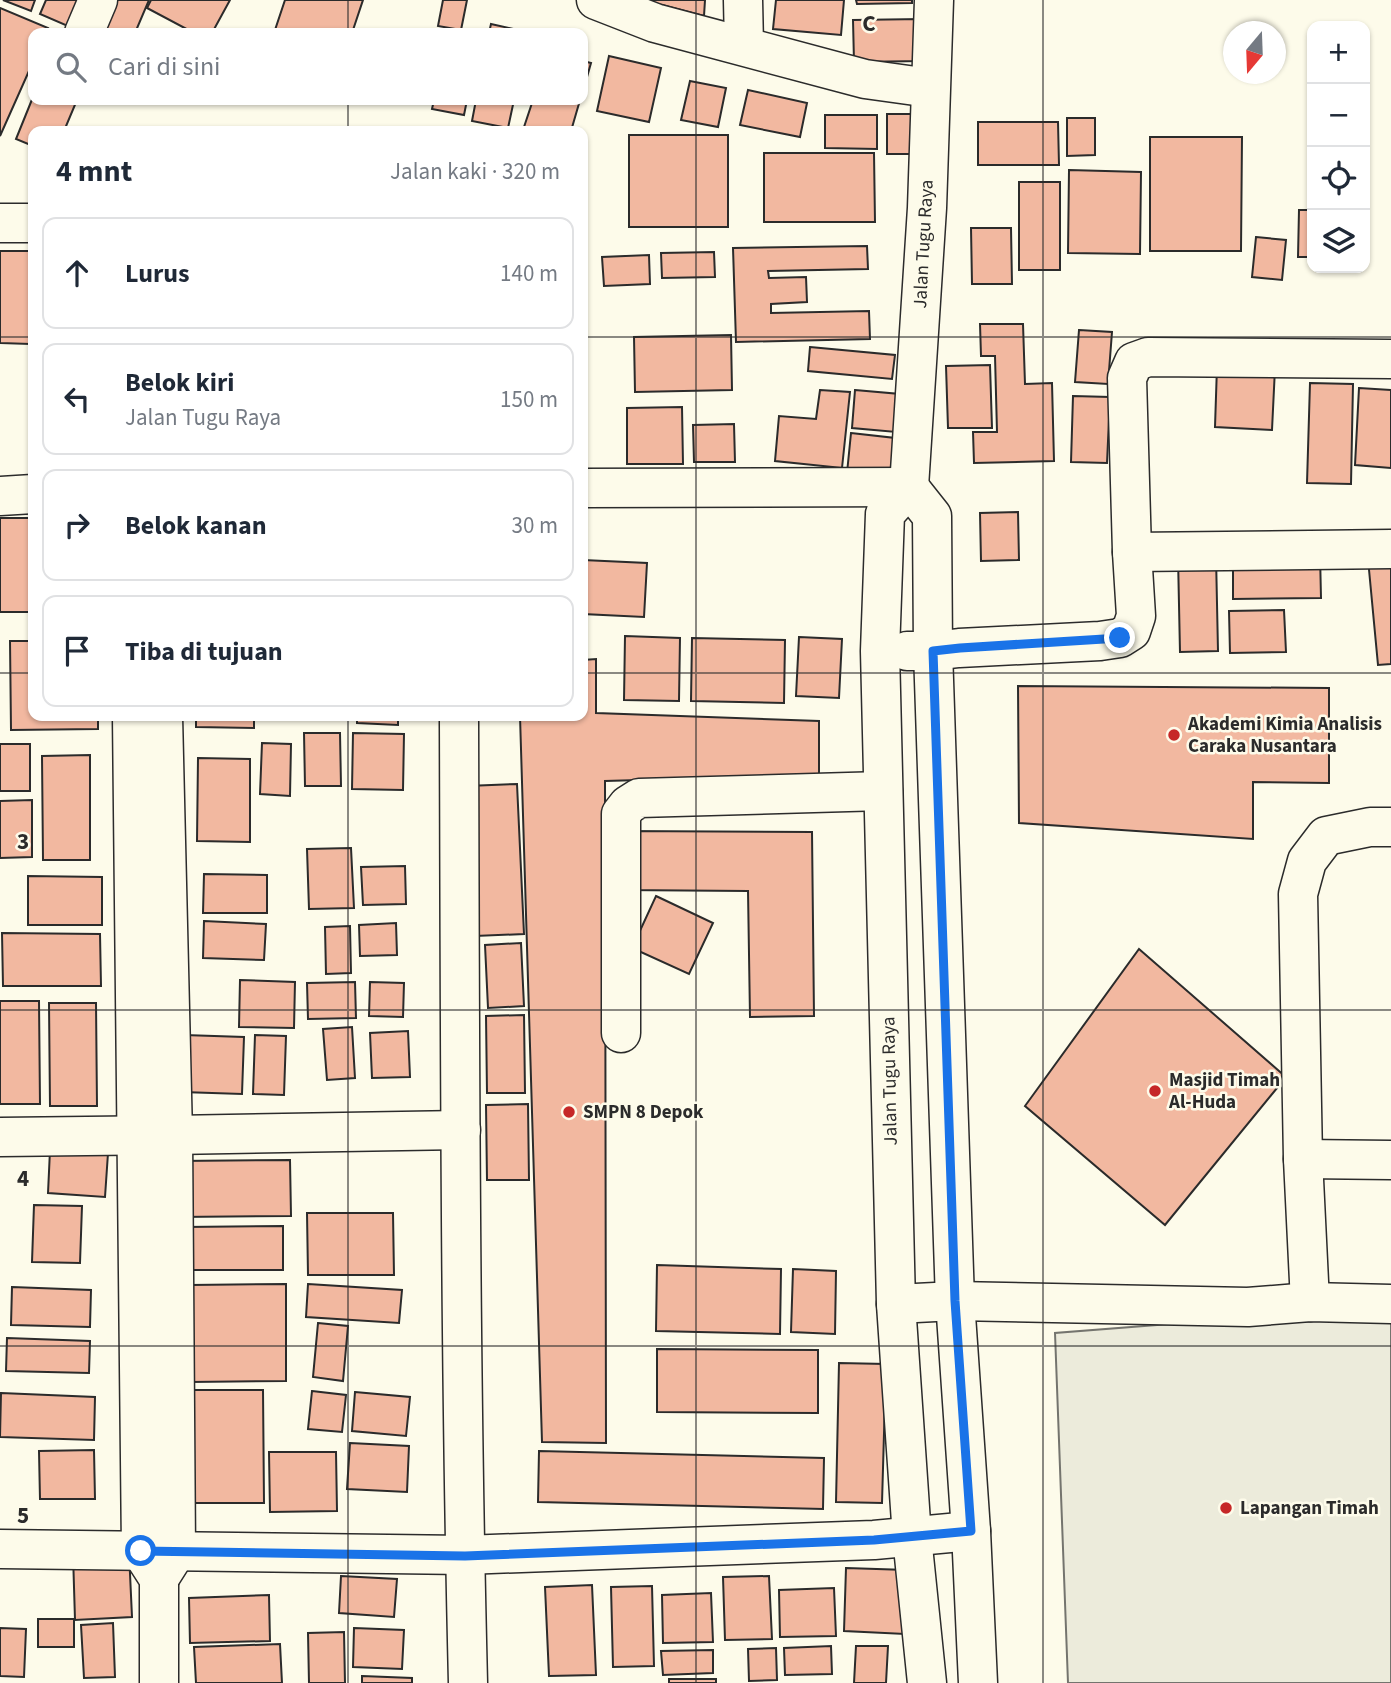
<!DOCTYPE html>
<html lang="id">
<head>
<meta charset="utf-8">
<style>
	:root { --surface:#fff; --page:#f2f2f3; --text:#1f2937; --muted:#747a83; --line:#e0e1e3 }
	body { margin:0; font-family:"Source Sans 3",sans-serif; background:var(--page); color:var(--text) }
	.controls { position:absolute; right:21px; top:21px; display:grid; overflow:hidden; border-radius:14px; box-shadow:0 2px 5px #0004 }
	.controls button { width:63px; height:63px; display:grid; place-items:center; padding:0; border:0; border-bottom:2px solid var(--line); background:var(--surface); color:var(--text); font:35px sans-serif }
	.compass { position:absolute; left:1223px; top:21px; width:63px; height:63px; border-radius:50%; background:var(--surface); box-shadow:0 2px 5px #0004; rotate:199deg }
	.stop { position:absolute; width:21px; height:21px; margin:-16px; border:5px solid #1a73e8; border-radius:50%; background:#fff }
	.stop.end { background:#1a73e8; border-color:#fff; box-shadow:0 2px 7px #0008 }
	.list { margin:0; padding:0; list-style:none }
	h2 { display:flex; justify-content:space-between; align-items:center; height:91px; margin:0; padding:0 28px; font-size:30px }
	h2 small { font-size:23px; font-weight:400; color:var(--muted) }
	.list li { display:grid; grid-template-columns:46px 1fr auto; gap:21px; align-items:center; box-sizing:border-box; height:112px; margin:0 14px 14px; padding:0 14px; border:2px solid var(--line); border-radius:14px }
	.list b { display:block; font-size:26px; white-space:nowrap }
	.list p { margin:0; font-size:23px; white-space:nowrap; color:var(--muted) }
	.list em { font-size:23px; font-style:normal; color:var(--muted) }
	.icon { flex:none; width:38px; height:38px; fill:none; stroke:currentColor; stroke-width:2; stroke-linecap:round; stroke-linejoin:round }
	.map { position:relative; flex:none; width:1391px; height:1683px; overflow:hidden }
	.search { position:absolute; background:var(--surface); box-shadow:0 2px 5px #0004; left:28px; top:28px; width:560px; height:77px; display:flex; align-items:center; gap:18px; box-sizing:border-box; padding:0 24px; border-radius:14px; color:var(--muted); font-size:26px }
	.panel { position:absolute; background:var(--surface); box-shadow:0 2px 5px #0004; left:28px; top:126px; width:560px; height:595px; border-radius:14px }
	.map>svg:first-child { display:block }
	.green { fill:#ecebdb; stroke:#74746e; stroke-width:2 }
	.building { fill:#f2b8a0; stroke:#2b2b2b; stroke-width:2 }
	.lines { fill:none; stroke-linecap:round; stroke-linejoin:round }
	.minor-casing { stroke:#2b2b2b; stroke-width:41 }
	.minor { stroke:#fdfbea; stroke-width:38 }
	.route { stroke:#1a73e8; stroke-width:9 }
	.grid { fill:none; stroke:#2b2b2b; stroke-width:2; stroke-opacity:0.55 }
	.poi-dot { fill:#c62828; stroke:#fdfbea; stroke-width:2.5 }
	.labels { text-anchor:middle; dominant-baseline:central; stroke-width:5; stroke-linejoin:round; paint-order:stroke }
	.street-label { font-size:19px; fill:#2b2b2b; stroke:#fdfbea }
	.poi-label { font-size:19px; font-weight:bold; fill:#2b2b2b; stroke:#fdfbea; text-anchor:start }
	.grid-label { font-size:23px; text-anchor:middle; font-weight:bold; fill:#2b2b2b; stroke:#fdfbea; stroke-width:5; stroke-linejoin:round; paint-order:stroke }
</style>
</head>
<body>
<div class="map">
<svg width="1391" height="1683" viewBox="0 0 1391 1683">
	<rect width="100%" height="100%" fill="#fdfbea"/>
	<polygon class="green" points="1309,1313 1391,1320 1391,1683 1068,1683 1055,1333"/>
	<g class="building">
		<polygon points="3,0 35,0 31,11"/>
		<polygon points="46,0 81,0 70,27 40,14"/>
		<polygon points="106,0 149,0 135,33 93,33"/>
		<polygon points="151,0 230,0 212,33 194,33 147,8"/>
		<polygon points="285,0 363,0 352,33 274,33"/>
		<polygon points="443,0 467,0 461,30 438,26"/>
		<polygon points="643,0 705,0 704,16"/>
		<polygon points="776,0 844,0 841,35 773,29"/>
		<polygon points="856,0 912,0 912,3 857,4"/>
		<polygon points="0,8 48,28 46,33 33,33 33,62 0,136"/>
		<polygon points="922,19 923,61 854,62 853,20"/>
		<polygon points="491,24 527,32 527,33 489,33"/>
		<polygon points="609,56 661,68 649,122 597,111"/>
		<polygon points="583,61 591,63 583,91"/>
		<polygon points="690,81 726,88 718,127 681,120"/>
		<polygon points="748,90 807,103 800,137 740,125"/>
		<polygon points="33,97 33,100 77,100 64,131 33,131 33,146 16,139"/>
		<polygon points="434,100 467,100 464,115 432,109"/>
		<polygon points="476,100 514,100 508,128 472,121"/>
		<polygon points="533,100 580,100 571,131 538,131 524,127"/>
		<rect x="887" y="114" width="32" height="40"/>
		<polygon points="825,115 877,115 877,149 825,148"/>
		<polygon points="1067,118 1095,118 1095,155 1067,156"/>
		<polygon points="978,122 1058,122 1059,165 978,165"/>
		<rect x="629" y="135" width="99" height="92"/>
		<polygon points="1150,137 1242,137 1241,251 1150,251"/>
		<polygon points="764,153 874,153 875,222 764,222"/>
		<polygon points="1069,170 1141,172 1140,254 1068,253"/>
		<rect x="1019" y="182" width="41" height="88"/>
		<polygon points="1299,210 1312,210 1312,257 1298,257"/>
		<polygon points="971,228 1011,228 1012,284 972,284"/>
		<polygon points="1256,237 1286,240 1282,280 1252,277"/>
		<polygon points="867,246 868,269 768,271 769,278 806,277 807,302 771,304 771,313 869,311 870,339 736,342 733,248"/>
		<polygon points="0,251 30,251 30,344 0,343"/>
		<polygon points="714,252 715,277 662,278 661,253"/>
		<polygon points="649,255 650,284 604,286 602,257"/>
		<polygon points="980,324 1023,324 1025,384 1052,383 1054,461 974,463 973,432 997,432 995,356 981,356"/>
		<polygon points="1079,330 1112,332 1108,384 1075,382"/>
		<polygon points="731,335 732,390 635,392 634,337"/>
		<polygon points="810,347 895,355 892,379 808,371"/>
		<polygon points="990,365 992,428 948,428 946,366"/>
		<polygon points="1217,366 1275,368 1272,430 1215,427"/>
		<polygon points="1310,383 1353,384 1351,484 1307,483"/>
		<polygon points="1359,388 1391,390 1391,468 1355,465"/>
		<polygon points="820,390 850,392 842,468 775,461 779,416 816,419"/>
		<polygon points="855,390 900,394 896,432 852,428"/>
		<polygon points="1073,396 1110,397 1107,463 1071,462"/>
		<polygon points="682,407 683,464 627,464 627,408"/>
		<polygon points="734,424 735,462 694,462 693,425"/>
		<polygon points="851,433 895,438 891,477 847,473"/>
		<polygon points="1018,512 1019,560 981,561 980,513"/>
		<rect x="0" y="518" width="33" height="94"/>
		<polygon points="1320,554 1321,598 1233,599 1233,555"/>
		<polygon points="1216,556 1218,651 1180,652 1178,557"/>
		<polygon points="1391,557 1391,664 1378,665 1368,559"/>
		<polygon points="583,560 647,563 644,617 583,614"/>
		<polygon points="1284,610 1286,652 1230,653 1229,611"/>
		<polygon points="625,636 680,638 679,701 624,700"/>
		<polygon points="799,637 842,639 839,698 796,696"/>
		<polygon points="692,638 785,640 784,703 691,701"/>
		<polygon points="10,641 33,641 33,716 98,716 98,729 11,730"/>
		<polygon points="596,659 596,713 819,721 819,775 605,781 606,1443 542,1442 520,716 583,716 583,660"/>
		<polygon points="1018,686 1329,688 1329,783 1253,782 1253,839 1019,823"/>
		<polygon points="196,716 254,716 254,728 196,727"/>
		<polygon points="357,716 398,716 398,725 357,723"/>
		<polygon points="304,733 340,733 341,786 305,786"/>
		<polygon points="353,733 404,734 403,790 352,789"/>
		<polygon points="262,743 291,744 290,796 260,794"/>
		<rect x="0" y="744" width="30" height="47"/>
		<polygon points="90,755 90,860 43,860 42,756"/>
		<polygon points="198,758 250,759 250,842 197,841"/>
		<polygon points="517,784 524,934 475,936 467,786"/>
		<polygon points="32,800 32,857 0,858 0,801"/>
		<polygon points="621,831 812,832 814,1016 750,1017 748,891 621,890"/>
		<polygon points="351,848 354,908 309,909 307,849"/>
		<polygon points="405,866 406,904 363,905 361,867"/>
		<polygon points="204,874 267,875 267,913 203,913"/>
		<polygon points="28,876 102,877 102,925 28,925"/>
		<polygon points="656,896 713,923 689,974 632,948"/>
		<polygon points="204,921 266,924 264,960 203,958"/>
		<polygon points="396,923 397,955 360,956 359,925"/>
		<polygon points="350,926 351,973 326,974 325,927"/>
		<polygon points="2,933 100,934 101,986 3,986"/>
		<polygon points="521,943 524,1006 488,1008 485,945"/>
		<polygon points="1139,949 1286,1077 1165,1225 1025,1106"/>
		<polygon points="240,980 295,982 294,1028 239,1027"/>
		<polygon points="355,982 356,1018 308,1019 307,983"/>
		<polygon points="370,982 404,983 403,1017 369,1016"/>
		<polygon points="0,1001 39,1001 40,1104 0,1104"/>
		<polygon points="49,1003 96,1003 97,1106 50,1106"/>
		<polygon points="524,1015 525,1093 487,1093 486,1016"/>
		<polygon points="352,1027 355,1078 327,1080 323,1029"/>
		<polygon points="408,1031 410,1077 372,1078 370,1033"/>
		<polygon points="184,1035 244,1037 242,1094 182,1092"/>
		<polygon points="255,1035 286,1036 284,1095 253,1094"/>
		<polygon points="528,1104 529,1180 487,1180 486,1105"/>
		<polygon points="50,1150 108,1153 105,1197 48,1193"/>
		<polygon points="290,1160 291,1216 177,1217 177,1161"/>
		<polygon points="34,1205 82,1206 80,1263 32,1262"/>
		<polygon points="307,1213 393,1213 394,1275 308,1275"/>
		<polygon points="283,1226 283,1270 184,1270 184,1227"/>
		<polygon points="657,1265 781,1269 780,1334 656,1331"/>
		<polygon points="793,1269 836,1271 835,1334 791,1332"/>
		<polygon points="286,1284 286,1381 190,1382 190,1285"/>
		<polygon points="308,1284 402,1290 399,1323 306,1317"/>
		<polygon points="12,1287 91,1290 90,1327 11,1325"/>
		<polygon points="318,1323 348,1326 343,1381 313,1377"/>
		<polygon points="7,1338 90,1341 89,1373 6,1371"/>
		<polygon points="657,1349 818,1350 818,1413 657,1412"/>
		<polygon points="839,1363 886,1364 882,1503 836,1502"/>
		<polygon points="192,1390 263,1390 264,1503 193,1503"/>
		<polygon points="312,1391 346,1395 342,1432 308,1429"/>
		<polygon points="355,1392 410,1397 406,1436 352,1431"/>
		<polygon points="1,1393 95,1397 94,1440 0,1437"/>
		<polygon points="350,1443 409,1446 407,1492 347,1489"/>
		<polygon points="94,1450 95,1499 40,1499 39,1451"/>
		<polygon points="539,1451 824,1458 823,1509 538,1502"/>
		<polygon points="269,1452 336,1452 337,1511 270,1512"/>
		<polygon points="129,1552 132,1617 75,1620 73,1554"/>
		<polygon points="846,1568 907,1570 905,1634 844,1631"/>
		<polygon points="341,1576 397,1579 394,1617 339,1613"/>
		<polygon points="769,1576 772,1639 725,1640 723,1577"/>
		<polygon points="592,1585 596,1675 549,1676 545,1587"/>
		<polygon points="652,1586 654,1666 613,1667 611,1587"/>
		<polygon points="834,1588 836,1636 780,1637 779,1590"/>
		<polygon points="711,1593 713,1642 663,1643 662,1595"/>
		<polygon points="269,1595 270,1641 190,1643 189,1598"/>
		<rect x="38" y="1619" width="36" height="28"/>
		<polygon points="113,1623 115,1677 84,1678 81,1625"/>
		<polygon points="0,1628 26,1629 24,1677 0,1676"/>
		<polygon points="354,1628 404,1630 402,1669 353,1667"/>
		<polygon points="344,1632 345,1683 309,1683 308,1633"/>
		<polygon points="280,1644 282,1683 196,1683 194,1647"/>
		<polygon points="831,1646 832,1674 785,1675 784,1648"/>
		<polygon points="856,1646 888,1646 886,1683 854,1683"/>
		<polygon points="776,1648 777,1680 749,1681 748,1649"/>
		<polygon points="713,1650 713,1673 663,1675 661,1651"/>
		<polygon points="362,1676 412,1678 412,1683 362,1683"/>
		<rect x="669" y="1679" width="47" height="4"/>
	</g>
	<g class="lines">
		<g class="minor-casing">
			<g id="minor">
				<polyline points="596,0 655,23 865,79 930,88"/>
				<polyline points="743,0 744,46"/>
				<polyline points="84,33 98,0"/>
				<polyline points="0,223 33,223"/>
				<polyline points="909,487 932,516 933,651 955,1301 971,1531 978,1683"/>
				<polyline points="583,488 909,487"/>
				<polyline points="0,496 33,494"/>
				<polyline points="1132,552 1391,549"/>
				<polyline points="907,651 933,651 959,648 1100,641 1120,638 1131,631 1136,616 1132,552 1127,378 1134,362 1148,357 1391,359"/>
				<polyline points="132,716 141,1551 159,1579 159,1683"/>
				<path d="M459,716C460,1038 460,1361 468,1683"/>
				<polyline points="621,1033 621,814 628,805 639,798 883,791"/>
				<polyline points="0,1137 173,1135 461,1130"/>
				<polyline points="1303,1159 1391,1160"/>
				<polyline points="1310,1302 1303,1159 1298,894 1307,861 1326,836 1370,827 1391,827"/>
				<polyline points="896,1304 955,1301 1248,1307 1310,1302 1391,1304"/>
				<polyline points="0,1549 465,1555 874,1540 971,1531"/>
				<polyline points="162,1574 176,1552 173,1135 163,716"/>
				<polyline points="927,1683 912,1537 896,1304 880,651 885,514 909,487 927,208 934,0"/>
			</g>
		</g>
		<use href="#minor" class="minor"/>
	</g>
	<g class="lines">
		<polyline class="route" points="141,1551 465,1556 874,1540 971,1531 955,1301 933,651 960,648 1120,638"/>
	</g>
	<path class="grid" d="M348,0V33M696,0V1683M1043,0V1683M348,100V131M0,337H33M583,337H1391M0,673H33M583,673H1391M348,716V1683M0,1010H1391M0,1346H1391"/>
	<g class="poi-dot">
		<circle cx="1174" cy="735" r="7"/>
		<circle cx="1155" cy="1091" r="7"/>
		<circle cx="569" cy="1112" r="7"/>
		<circle cx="1226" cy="1508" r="7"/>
	</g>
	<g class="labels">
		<g class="street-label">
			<text transform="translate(924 244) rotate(-87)">Jalan Tugu Raya</text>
			<text transform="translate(890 1081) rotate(-91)">Jalan Tugu Raya</text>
		</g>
		<g class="poi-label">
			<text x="1188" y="724">Akademi Kimia Analisis<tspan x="1188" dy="22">Caraka Nusantara</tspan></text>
			<text x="1169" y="1080">Masjid Timah<tspan x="1169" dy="22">Al-Huda</tspan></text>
			<text x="583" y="1112">SMPN 8 Depok</text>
			<text x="1240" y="1508">Lapangan Timah</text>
		</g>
	</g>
	<g class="grid-label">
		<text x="869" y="31">C</text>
		<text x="23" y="849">3</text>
		<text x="23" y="1186">4</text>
		<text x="23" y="1523">5</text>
	</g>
</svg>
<div class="controls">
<button>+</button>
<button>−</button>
<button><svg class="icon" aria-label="locate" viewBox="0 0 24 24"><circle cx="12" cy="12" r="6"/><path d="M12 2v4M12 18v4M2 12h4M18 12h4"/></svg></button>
<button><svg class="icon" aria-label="layers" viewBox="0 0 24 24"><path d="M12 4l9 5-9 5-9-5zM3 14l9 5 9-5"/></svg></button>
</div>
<svg class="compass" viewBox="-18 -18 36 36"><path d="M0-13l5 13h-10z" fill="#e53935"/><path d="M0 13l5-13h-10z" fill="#747a83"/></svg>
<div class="stop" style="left:141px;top:1551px"></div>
<div class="stop end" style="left:1120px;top:638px"></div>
<div class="search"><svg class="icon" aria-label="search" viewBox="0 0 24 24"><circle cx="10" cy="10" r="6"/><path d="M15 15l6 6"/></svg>Cari di sini</div>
<section class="panel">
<h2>4 mnt<small>Jalan kaki · 320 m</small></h2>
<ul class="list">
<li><svg class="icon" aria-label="ahead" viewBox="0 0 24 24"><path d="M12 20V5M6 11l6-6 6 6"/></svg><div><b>Lurus</b></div><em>140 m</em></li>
<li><svg class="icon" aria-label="left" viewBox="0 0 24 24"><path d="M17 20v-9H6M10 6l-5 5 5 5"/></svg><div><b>Belok kiri</b><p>Jalan Tugu Raya</p></div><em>150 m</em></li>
<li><svg class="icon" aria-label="right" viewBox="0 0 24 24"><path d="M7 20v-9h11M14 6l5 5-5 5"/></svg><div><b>Belok kanan</b></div><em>30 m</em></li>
<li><svg class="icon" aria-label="arrive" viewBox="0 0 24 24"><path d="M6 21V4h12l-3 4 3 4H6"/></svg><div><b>Tiba di tujuan</b></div></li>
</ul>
</section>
</div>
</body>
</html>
